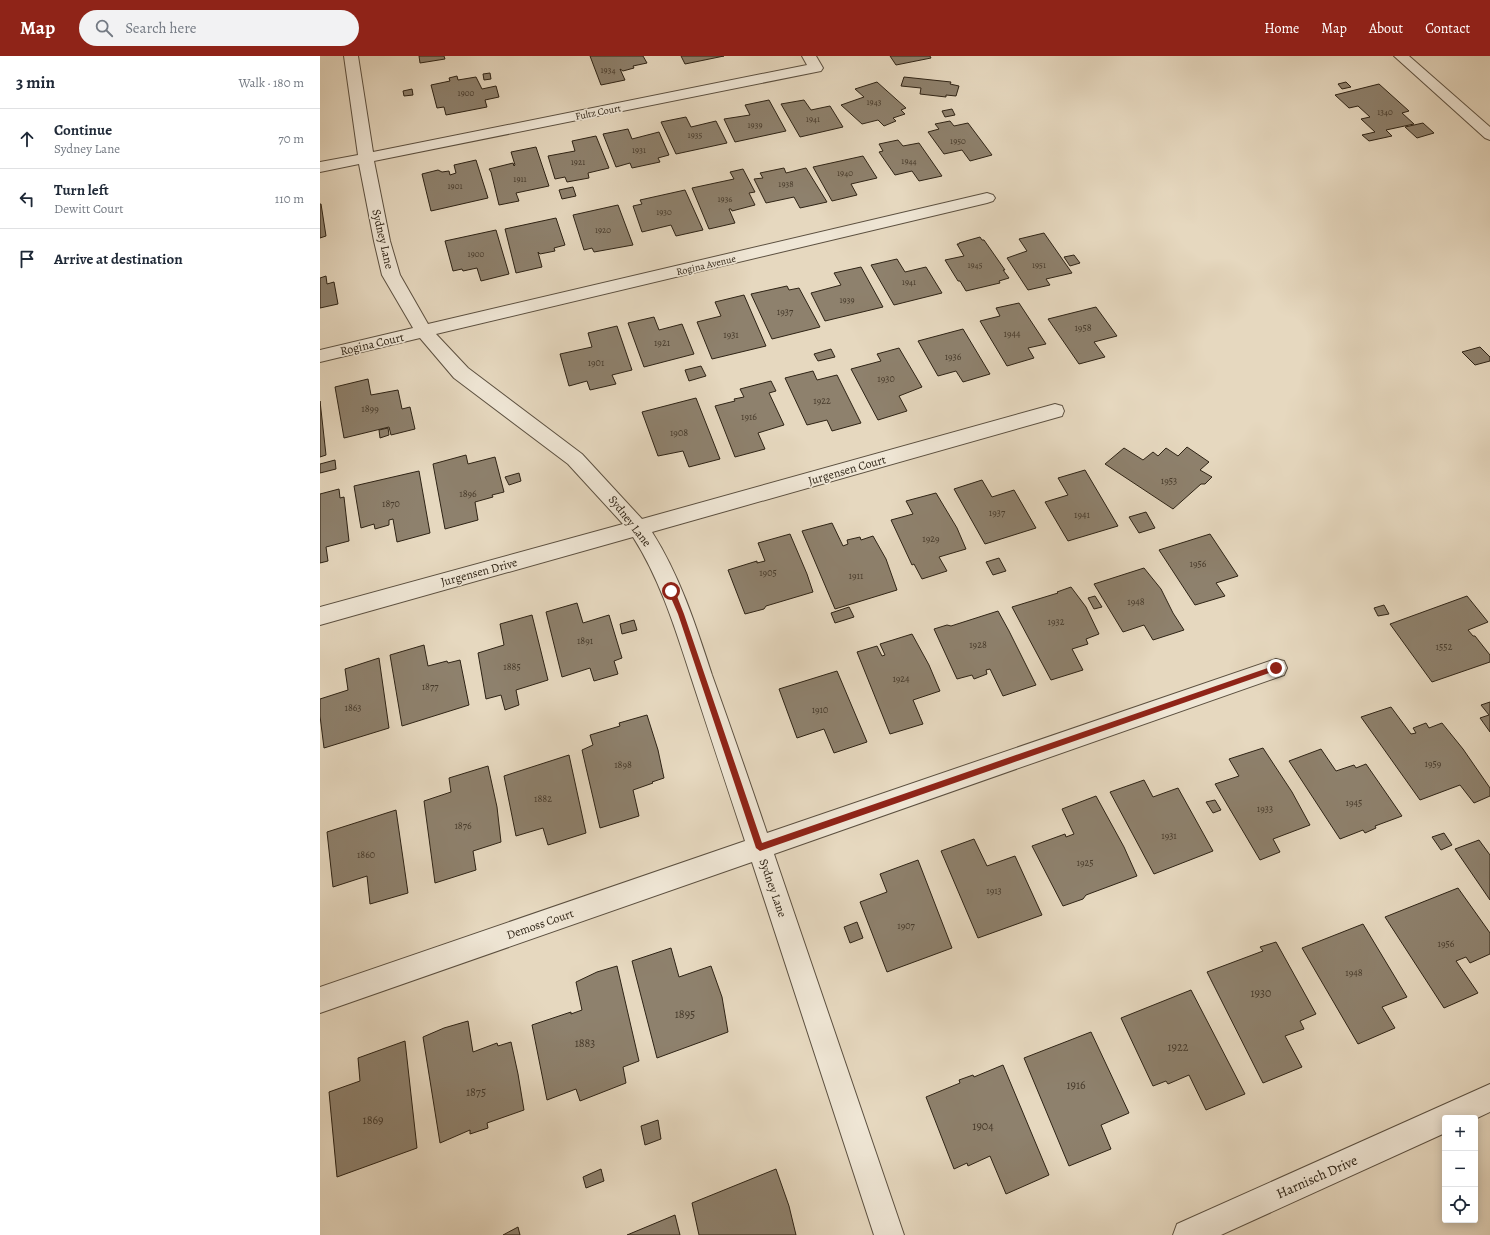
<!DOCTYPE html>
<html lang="en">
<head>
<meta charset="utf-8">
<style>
	:root { --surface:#fff; --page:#f2f2f3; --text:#1f2937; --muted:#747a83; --line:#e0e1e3; --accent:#8f2418 }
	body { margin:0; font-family:Alegreya,serif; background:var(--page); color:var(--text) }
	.controls { position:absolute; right:12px; bottom:12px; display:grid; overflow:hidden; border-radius:4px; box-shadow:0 2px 10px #0003 }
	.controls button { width:36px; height:36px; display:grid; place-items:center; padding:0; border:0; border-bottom:1px solid var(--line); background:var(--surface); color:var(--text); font:20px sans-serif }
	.stop { position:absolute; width:12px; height:12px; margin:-9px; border:3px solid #8f2418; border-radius:50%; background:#fff }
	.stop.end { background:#8f2418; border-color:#fff; box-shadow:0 1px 4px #0008 }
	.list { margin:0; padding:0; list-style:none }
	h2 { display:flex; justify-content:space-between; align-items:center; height:52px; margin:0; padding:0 16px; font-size:17px }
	h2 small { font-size:13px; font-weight:400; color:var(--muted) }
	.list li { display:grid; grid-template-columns:26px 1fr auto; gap:12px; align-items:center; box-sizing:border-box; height:60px; padding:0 16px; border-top:1px solid var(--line) }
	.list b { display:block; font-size:15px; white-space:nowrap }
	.list p { margin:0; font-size:13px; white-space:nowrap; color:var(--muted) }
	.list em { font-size:13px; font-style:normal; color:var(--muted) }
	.icon { flex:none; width:22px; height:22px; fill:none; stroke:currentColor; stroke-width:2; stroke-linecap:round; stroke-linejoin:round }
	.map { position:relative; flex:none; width:1170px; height:1179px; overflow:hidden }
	header { display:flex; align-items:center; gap:24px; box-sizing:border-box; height:56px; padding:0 20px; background:var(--accent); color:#fff }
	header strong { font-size:19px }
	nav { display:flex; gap:22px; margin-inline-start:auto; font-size:14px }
	.search { width:280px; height:36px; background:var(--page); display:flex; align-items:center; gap:10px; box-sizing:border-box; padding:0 14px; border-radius:22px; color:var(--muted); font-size:15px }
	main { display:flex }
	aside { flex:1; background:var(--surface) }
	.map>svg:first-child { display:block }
	.building { fill:#8e816d; stroke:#2e2315 }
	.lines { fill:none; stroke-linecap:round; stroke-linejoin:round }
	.minor-casing { stroke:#5c5040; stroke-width:2 }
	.minor { fill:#efe6d5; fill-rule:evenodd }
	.route { fill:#8f2418 }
	.labels { text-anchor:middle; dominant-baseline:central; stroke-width:3.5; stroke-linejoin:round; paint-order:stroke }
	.far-number-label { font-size:9px; fill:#463a2b }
	.far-street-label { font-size:10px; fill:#2e2315; stroke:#efe6d5 }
	.number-label { font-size:10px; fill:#463a2b }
	.street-label { font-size:12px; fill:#2e2315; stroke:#efe6d5 }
	.near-number-label { font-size:12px; fill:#463a2b }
	.near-street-label { font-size:14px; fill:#2e2315; stroke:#efe6d5 }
</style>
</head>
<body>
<header>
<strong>Map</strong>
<div class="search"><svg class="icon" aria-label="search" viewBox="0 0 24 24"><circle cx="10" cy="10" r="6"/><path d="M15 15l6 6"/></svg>Search here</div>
<nav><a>Home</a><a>Map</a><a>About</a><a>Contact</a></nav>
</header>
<main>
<aside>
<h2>3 min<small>Walk · 180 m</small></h2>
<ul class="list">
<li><svg class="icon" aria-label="ahead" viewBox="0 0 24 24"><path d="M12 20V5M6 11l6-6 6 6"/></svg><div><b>Continue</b><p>Sydney Lane</p></div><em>70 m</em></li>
<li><svg class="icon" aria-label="left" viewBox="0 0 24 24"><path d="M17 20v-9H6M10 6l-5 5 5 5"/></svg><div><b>Turn left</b><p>Dewitt Court</p></div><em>110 m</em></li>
<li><svg class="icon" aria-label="arrive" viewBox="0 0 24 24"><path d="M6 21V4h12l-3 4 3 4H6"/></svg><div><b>Arrive at destination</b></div></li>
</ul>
</aside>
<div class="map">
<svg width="1170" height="1179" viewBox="0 0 1170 1179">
	<rect width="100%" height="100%" fill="#e6d8bf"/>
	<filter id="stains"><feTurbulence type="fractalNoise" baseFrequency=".005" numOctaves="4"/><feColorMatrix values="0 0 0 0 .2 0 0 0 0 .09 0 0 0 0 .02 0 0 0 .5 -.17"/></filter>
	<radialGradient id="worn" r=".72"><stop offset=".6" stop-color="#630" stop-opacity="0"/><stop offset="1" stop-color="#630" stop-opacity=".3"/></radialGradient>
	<g class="building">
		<polygon points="99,0 124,0 125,3 100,7"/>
		<polygon points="270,0 323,0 327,7 313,10 314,12 303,15 300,13 305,24 281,29"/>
		<polygon points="361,0 404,0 365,8"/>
		<polygon points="570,0 610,0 611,2 576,9"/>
		<polygon points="170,17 171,23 164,24 163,18"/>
		<polygon points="137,20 138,24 156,21 162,33 176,30 179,41 165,44 167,51 126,59 124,51 117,52 111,29 130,25 129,22"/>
		<polygon points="584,21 631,26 630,28 639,30 636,40 626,39 626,41 600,38 601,32 581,30"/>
		<polygon points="557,26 586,52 581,54 585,58 573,62 576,65 564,70 558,64 542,68 521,49 544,41 535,33"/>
		<polygon points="1026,26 1031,31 1022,33 1018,28"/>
		<polygon points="1059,28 1089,55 1082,57 1094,68 1066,74 1072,80 1049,85 1042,79 1055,76 1041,63 1050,61 1038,50 1029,52 1015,39"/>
		<polygon points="92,33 93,39 84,40 83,35"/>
		<polygon points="449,44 466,75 415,86 404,63 430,59 425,49"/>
		<polygon points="484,44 491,54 510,50 523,71 480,81 461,48"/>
		<polygon points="632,53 635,59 625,61 622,55"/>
		<polygon points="366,61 371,71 396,65 407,87 356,98 341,66"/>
		<polygon points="630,65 634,70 648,67 672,99 650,105 642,94 624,98 608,76 619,73 615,68"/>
		<polygon points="1103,67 1114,77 1097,82 1085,71"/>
		<polygon points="308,73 312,83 339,76 349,99 338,102 340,106 312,112 310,107 296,111 283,78"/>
		<polygon points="276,80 289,112 268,117 269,122 247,126 245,121 235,123 228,100 255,95 252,85"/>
		<polygon points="578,84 583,90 599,87 622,120 599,125 592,115 575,119 559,96 563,95 559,88"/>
		<polygon points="216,91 229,130 196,137 199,145 179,149 171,116 169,113 193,107 194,110 195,109 191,96"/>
		<polygon points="543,100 557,122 531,128 537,139 512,145 493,111"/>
		<polygon points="156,104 168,142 111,155 102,118 118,114 122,116 129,115 130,119 136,117 134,109"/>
		<polygon points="464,112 466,117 486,112 507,146 480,152 474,141 446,147 434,123 443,122 440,117"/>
		<polygon points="423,113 435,136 429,137 435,149 412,155 411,153 409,153 415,167 389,173 372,132 414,123 410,116"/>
		<polygon points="253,131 256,140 242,143 239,134"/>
		<polygon points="365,134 383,174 356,180 351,169 322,176 313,150 322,148 320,144"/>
		<polygon points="0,148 1,148 6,180 0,182"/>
		<polygon points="298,149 313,189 274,196 272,192 264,194 253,159"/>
		<polygon points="236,162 245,189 234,192 235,195 220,198 218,196 222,211 196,217 185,173"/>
		<polygon points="176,174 189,218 161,225 157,212 143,215 142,213 133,215 125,185"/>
		<polygon points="724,177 752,217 726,223 730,229 708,234 687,202 707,195 699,183"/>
		<polygon points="660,181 662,184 664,184 685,214 683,214 689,222 679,225 680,227 646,235 640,225 638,225 625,204 644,200 637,188 639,188 639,187"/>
		<polygon points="754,199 760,207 750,210 744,201"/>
		<polygon points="577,203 585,216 606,211 622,237 574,249 551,209"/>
		<polygon points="541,211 563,251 505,265 491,237 521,229 514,217"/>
		<polygon points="6,220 7,228 14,226 18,248 0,252 0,222"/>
		<polygon points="467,230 469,234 479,232 500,271 452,283 431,238"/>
		<polygon points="424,239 446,290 392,303 377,266 401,260 395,246"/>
		<polygon points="699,247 726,288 708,292 714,302 687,310 660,265 680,260 676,252"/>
		<polygon points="776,251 797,280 774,286 785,301 759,308 728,263"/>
		<polygon points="334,261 339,274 362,268 374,298 324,311 308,267"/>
		<polygon points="297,270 312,314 292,319 296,328 270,334 267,325 249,330 240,298 272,291 268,277"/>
		<polygon points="643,273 670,318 643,326 636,315 618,320 598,285"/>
		<polygon points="1160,291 1170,301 1170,305 1155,309 1142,296"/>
		<polygon points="579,292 602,331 579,340 587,355 558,364 531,313 561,305 557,298"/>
		<polygon points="511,293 515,301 498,305 494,298"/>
		<polygon points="381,310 386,320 369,325 365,314"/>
		<polygon points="493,315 497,324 517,319 541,367 512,375 507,364 487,369 465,322"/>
		<polygon points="48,323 51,339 78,334 82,353 90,351 95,373 71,379 69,371 24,382 15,331"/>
		<polygon points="451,325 456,335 449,337 464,369 438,377 445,393 415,401 395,350 415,345 414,343 424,341 420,333"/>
		<polygon points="376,342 400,403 369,411 363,395 338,400 322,356"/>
		<polygon points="0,345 6,399 0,401"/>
		<polygon points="68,372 69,379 60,382 59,374"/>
		<polygon points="867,391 889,406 880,414 892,421 885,428 881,428 853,453 785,408 804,392 823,404 833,396 838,400 846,392 858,400"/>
		<polygon points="146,399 148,408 175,401 184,436 172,439 173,441 155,446 158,464 125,473 113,408"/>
		<polygon points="15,404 16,413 0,417 0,408"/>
		<polygon points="765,414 798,470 748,485 725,446 748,439 738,422"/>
		<polygon points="99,415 110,477 77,486 73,463 69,464 69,469 55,473 54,468 41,472 34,430"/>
		<polygon points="199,417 201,425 189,429 185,421"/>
		<polygon points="662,424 672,441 694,434 716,472 665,488 634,433"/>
		<polygon points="19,433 20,442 24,441 29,485 6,491 8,505 0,507 0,438"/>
		<polygon points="616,437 637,472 646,493 619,501 627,515 602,523 594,508 592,509 571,464 593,458 586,445"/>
		<polygon points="826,456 835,472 819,477 809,461"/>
		<polygon points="512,467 523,490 528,488 527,484 540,481 541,484 553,480 566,503 577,534 515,553 482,475"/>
		<polygon points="470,478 487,518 493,536 446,550 444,553 425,558 408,514 437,505 437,507 445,505 438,487"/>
		<polygon points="890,478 918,520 896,527 905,540 875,549 839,494"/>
		<polygon points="679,502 686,515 673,519 666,506"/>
		<polygon points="824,512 841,533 853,557 864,574 833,584 824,569 803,576 774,528"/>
		<polygon points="751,531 766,551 779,578 766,583 768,588 752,593 763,614 731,624 692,551 738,537 737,536"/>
		<polygon points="775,540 782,551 774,553 768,542"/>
		<polygon points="1147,540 1168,566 1148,574 1153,580 1155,580 1170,599 1170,606 1112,626 1070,568"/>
		<polygon points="257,547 263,567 289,559 302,602 294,605 298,618 274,625 270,612 242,621 226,556"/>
		<polygon points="1064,549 1069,558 1058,560 1054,552"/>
		<polygon points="529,551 534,561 515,567 511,557"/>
		<polygon points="678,555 689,575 716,629 683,640 670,613 666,614 667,618 654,623 652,619 637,623 614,573 627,569 631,570"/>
		<polygon points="212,559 228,624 196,634 199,649 185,654 181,639 166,643 158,597 184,589 180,568"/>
		<polygon points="314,564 317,574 302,578 300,568"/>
		<polygon points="592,578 609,609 620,635 593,644 603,668 570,678 537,596 557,590 562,600 565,599 560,588"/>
		<polygon points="104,589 108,610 127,605 128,607 140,604 149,649 82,670 70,599"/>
		<polygon points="59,602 69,672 4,692 0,660 0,643 28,634 25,613"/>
		<polygon points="517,615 547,686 514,697 504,673 477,682 459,633"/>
		<polygon points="1170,646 1170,676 1160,662 1169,659 1161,649"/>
		<polygon points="1071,651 1091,678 1096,677 1093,672 1106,667 1109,672 1122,667 1143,693 1170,732 1170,740 1154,747 1140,729 1100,744 1041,661"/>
		<polygon points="327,659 338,694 344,722 332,726 333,727 313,734 319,760 280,772 262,694 273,689 270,679 300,670 299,667"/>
		<polygon points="943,692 972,736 990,769 953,783 960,796 940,804 895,728 919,720 909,703"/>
		<polygon points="1001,693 1016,715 1034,709 1036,712 1046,708 1082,760 1055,770 1056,772 1045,777 1043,774 1020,783 969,705"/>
		<polygon points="249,699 266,777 228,789 223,772 196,780 184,720"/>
		<polygon points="168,710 177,751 181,786 153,795 156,814 115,827 104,745 131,736 129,722"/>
		<polygon points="824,724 833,741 858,732 893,795 834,818 790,736"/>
		<polygon points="776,740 804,791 817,820 766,839 763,843 743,850 712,790 745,778 746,781 754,778 742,753"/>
		<polygon points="895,744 901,754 893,757 886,746"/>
		<polygon points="76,754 88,837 50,848 47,820 13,831 7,776"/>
		<polygon points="1124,777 1132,789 1121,794 1112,781"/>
		<polygon points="654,783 667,810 695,800 722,859 658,882 621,795"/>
		<polygon points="1159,784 1170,799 1170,844 1135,793"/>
		<polygon points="598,804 632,892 567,916 540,846 567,836 560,818"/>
		<polygon points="1138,832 1170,877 1170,898 1150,907 1146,901 1136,905 1158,937 1124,952 1065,861"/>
		<polygon points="537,866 543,882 530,887 524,871"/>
		<polygon points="1043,868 1087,941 1062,951 1075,972 1038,988 982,892"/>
		<polygon points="956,886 996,958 980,965 984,973 965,980 982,1011 943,1027 887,916 943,895 940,891"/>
		<polygon points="351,892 359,921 391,910 402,941 408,976 337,1002 312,905"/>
		<polygon points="297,910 319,1005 303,1011 306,1027 260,1045 256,1033 227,1044 212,969 251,956 251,958 262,954 256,926 277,916"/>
		<polygon points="871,934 925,1038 886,1054 869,1019 848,1028 846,1025 833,1030 801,962"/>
		<polygon points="148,965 153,996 177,987 178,990 191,986 198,1018 204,1054 167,1067 168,1072 150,1078 150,1074 120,1087 103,981 124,972"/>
		<polygon points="771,976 809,1057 781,1069 791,1093 749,1110 704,1002"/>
		<polygon points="85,985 97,1092 17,1121 9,1036 40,1025 38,1002"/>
		<polygon points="683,1009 729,1119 686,1138 670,1100 648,1110 647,1107 634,1113 606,1041 640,1027 639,1024 653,1019 654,1021"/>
		<polygon points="338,1064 341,1083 325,1089 321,1070"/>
		<polygon points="281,1113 284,1125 266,1132 263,1121"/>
		<polygon points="456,1113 469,1150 476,1179 379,1179 372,1147"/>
		<polygon points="355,1159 360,1179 307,1179"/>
		<polygon points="198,1171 200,1179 183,1179"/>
	</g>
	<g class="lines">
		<g class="minor-casing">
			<g id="minor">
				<path d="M24,0H38L53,96L487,9L482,0H496L503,12L501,15L496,16L54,105L70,185L80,219L108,268L667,137L673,139L675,142L673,145L667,147L116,278L148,312L262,398L322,463L735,348L742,350L744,355L742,360L332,476C360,520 376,570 392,619C411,672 429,724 447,777L956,603L964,605L967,612L964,619L454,798L584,1179H554L432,806L0,957V931L425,785C407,731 389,677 372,624C356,575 341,525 313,481L0,569V551L303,468L248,408L134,322L100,282L0,306V294L93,272L62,219L54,185L39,108L0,116V106L38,99Z"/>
				<polygon points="1074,0 1089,0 1170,71 1170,84 1165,82"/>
				<polygon points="1170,1028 1170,1056 1155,1063 1155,1062 1125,1062 1125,1077 901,1179 853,1179 857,1168"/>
			</g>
		</g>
		<use href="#minor" class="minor"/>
	</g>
	<polygon class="route" points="351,532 355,535 364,558 442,787 956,609 959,612 958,614 440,795 436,792 358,558 348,535"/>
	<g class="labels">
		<g class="far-number-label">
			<text x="288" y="14">1934</text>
			<text x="146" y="37">1900</text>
			<text x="554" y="46">1943</text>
			<text x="1065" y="56">1340</text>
			<text x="493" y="63">1941</text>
			<text x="435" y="69">1939</text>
			<text x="375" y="79">1935</text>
			<text x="638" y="85">1950</text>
			<text x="319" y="94">1931</text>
			<text x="589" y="105">1944</text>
			<text x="258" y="106">1921</text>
			<text x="525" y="117">1940</text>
			<text x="200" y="123">1911</text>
			<text x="466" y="128">1938</text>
			<text x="135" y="130">1901</text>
			<text x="405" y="143">1936</text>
			<text x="344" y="156">1930</text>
			<text x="283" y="174">1920</text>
			<text x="156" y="198">1900</text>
			<text x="655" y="209">1945</text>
			<text x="719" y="209">1951</text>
			<text x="589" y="226">1941</text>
			<text x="527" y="244">1939</text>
		</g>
		<g class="far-street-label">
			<text transform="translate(278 56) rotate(-11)">Fultz Court</text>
			<text transform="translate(386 209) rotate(-13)">Rogina Avenue</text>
		</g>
		<g class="number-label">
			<text x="465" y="255">1937</text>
			<text x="763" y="271">1958</text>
			<text x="692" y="277">1944</text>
			<text x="411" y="278">1931</text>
			<text x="342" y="286">1921</text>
			<text x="633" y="300">1936</text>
			<text x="276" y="306">1901</text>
			<text x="566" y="322">1930</text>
			<text x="502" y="344">1922</text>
			<text x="50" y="352">1899</text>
			<text x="429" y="360">1916</text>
			<text x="359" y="376">1908</text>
			<text x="849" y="424">1953</text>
			<text x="148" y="437">1896</text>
			<text x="71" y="447">1870</text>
			<text x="677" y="456">1937</text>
			<text x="762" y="458">1941</text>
			<text x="611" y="482">1929</text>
			<text x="878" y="507">1956</text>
			<text x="448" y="516">1905</text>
			<text x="536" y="519">1911</text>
			<text x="816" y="545">1948</text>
			<text x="736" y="565">1932</text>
			<text x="265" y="584">1891</text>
			<text x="658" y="588">1928</text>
			<text x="1124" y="590">1552</text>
			<text x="192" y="610">1885</text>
			<text x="581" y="622">1924</text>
			<text x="110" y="630">1877</text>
			<text x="33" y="651">1863</text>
			<text x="500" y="653">1910</text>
			<text x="1113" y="707">1959</text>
			<text x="303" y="708">1898</text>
			<text x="223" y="742">1882</text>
			<text x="1034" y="746">1945</text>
			<text x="945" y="752">1933</text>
			<text x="143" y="769">1876</text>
			<text x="849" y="779">1931</text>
			<text x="46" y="798">1860</text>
			<text x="765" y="806">1925</text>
			<text x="674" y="834">1913</text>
			<text x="586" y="869">1907</text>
			<text x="1126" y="887">1956</text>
			<text x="1034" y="916">1948</text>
		</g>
		<g class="street-label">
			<text transform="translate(63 183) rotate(77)">Sydney Lane</text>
			<text transform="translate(52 288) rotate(-13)">Rogina Court</text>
			<text transform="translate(527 414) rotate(-16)">Jurgensen Court</text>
			<text transform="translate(310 465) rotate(52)">Sydney Lane</text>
			<text transform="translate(159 516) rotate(-15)">Jurgensen Drive</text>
			<text transform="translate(453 832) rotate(71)">Sydney Lane</text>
			<text transform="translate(220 868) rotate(-19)">Demoss Court</text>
		</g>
		<g class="near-number-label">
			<text x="941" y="937">1930</text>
			<text x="365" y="958">1895</text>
			<text x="265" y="987">1883</text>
			<text x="858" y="991">1922</text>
			<text x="756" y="1029">1916</text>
			<text x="156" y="1036">1875</text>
			<text x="53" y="1064">1869</text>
			<text x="663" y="1070">1904</text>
		</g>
		<g class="near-street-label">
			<text transform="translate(997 1121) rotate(-24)">Harnisch Drive</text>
		</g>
	</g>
	<rect width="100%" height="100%" filter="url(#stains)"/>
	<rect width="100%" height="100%" fill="url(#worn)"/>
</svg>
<div class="controls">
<button>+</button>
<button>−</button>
<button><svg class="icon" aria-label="locate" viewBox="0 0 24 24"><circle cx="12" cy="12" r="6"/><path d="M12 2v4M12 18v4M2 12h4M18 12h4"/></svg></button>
</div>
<div class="stop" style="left:351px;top:535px"></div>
<div class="stop end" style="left:956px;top:612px"></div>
</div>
</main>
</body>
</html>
